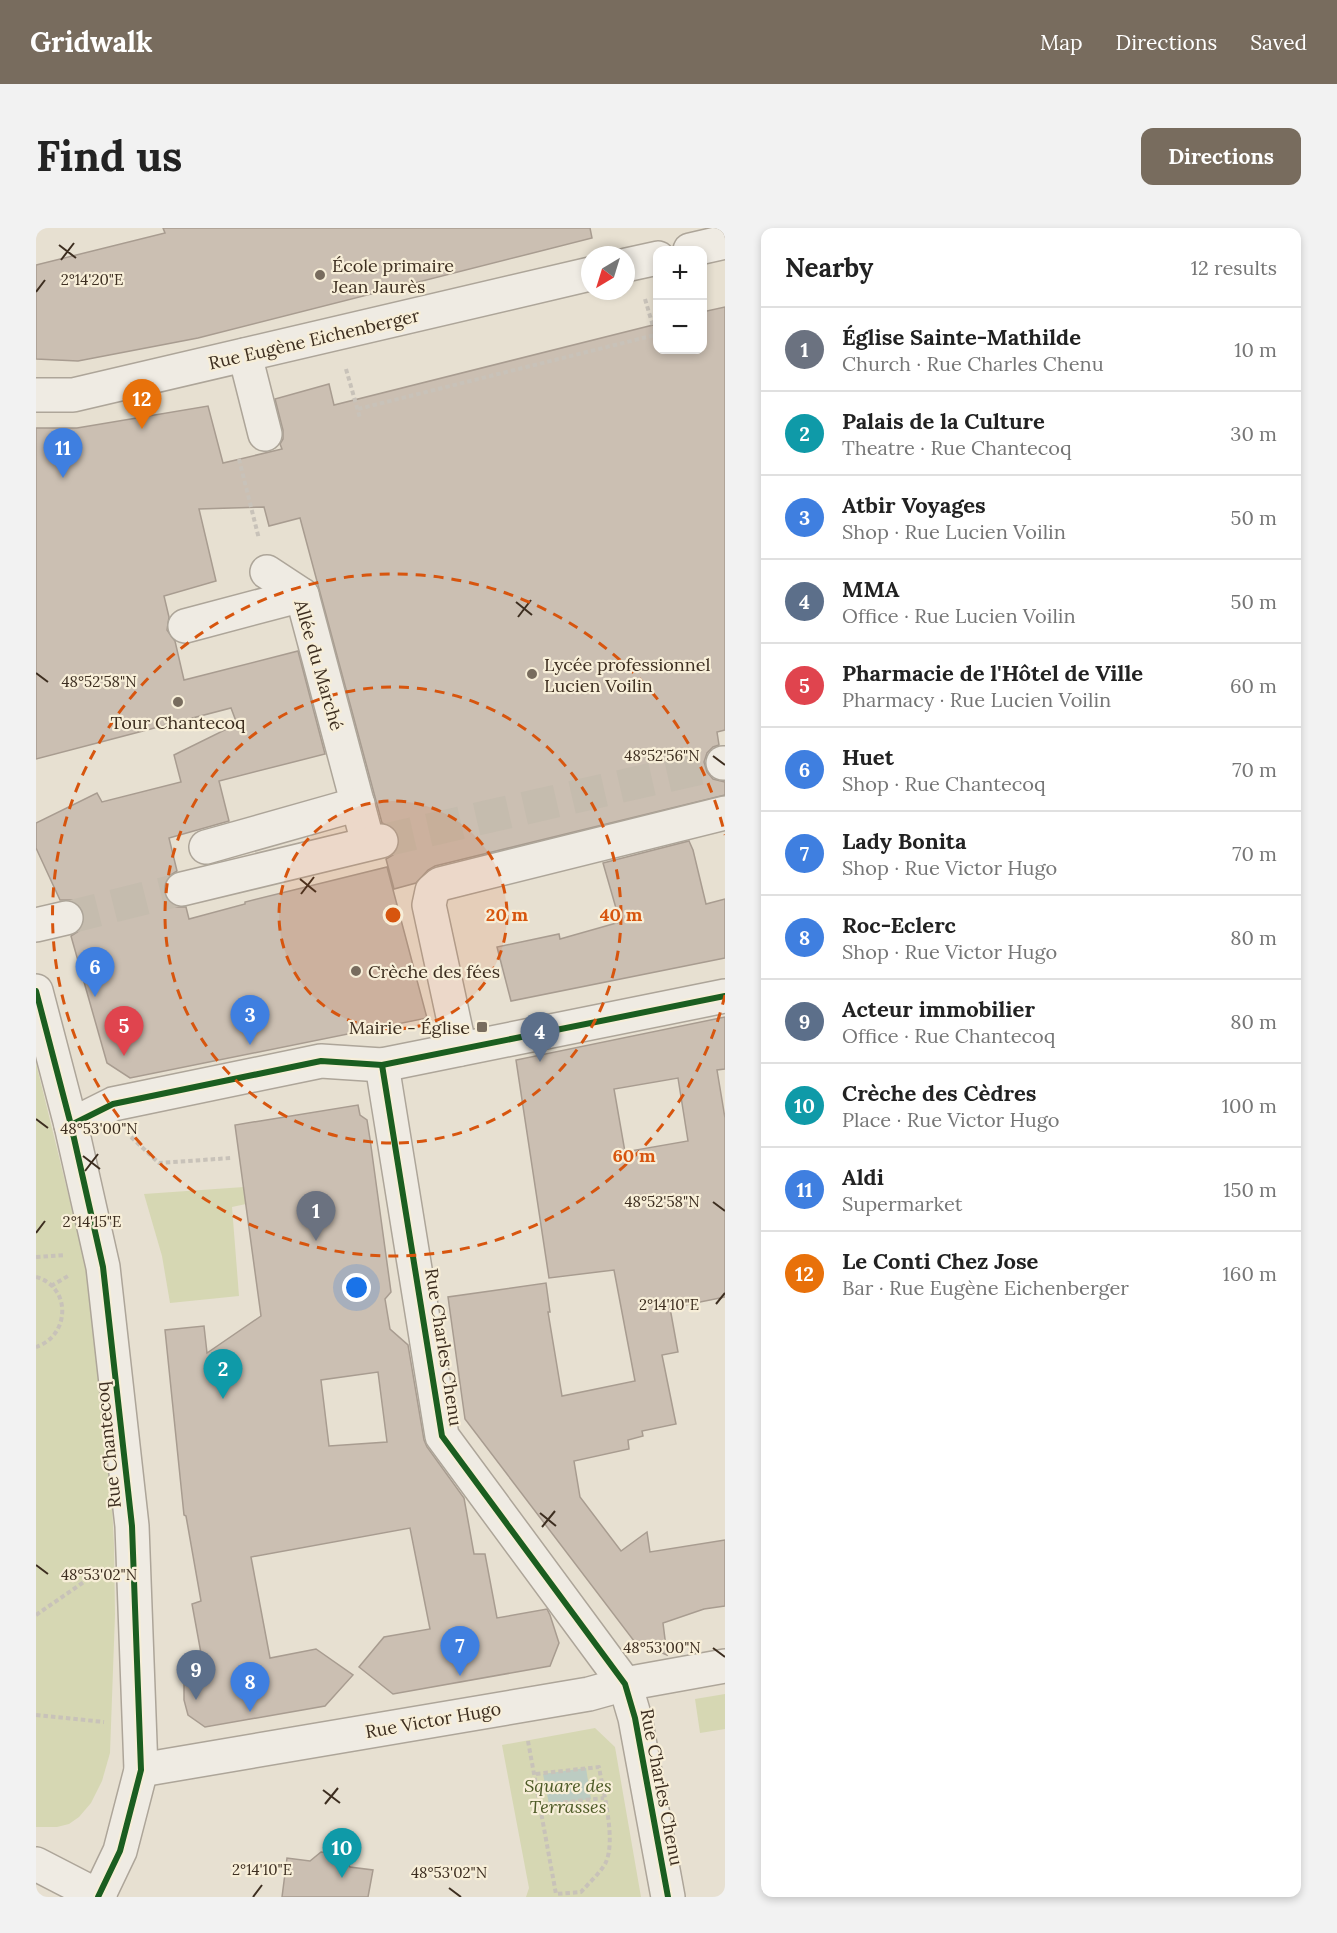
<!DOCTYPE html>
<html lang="en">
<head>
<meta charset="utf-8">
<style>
	:root { --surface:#fff; --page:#f2f2f2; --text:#222; --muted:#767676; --line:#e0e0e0; --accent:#786c5e }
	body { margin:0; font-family:Lora,serif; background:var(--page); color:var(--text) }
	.controls { position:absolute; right:18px; top:18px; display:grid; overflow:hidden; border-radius:12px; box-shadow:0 3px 9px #0003 }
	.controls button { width:54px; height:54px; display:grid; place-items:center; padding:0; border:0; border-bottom:2px solid var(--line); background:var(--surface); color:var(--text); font:30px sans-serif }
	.compass { position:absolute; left:545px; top:18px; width:54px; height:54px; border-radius:50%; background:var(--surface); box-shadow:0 3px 9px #0003; rotate:218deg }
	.you { position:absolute; left:321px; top:1060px; width:21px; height:21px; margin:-15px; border:4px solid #fff; border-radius:50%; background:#1a73e8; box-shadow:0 0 0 9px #1a73e833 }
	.badge { display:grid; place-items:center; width:39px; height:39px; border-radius:50%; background:var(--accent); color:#fff; font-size:20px; font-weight:700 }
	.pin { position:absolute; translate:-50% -50px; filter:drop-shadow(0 2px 3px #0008) }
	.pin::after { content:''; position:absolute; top:32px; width:21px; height:18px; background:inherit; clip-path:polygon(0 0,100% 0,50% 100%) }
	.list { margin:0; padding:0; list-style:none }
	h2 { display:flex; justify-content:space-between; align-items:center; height:78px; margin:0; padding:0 24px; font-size:26px }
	h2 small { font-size:20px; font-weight:400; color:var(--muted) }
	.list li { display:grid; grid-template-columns:39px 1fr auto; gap:18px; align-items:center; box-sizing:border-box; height:84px; padding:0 24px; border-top:2px solid var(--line) }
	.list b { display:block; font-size:22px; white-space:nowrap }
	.list p { margin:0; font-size:20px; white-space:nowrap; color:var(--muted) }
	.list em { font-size:20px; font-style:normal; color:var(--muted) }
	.map { position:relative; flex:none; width:689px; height:1669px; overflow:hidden; border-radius:12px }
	header { display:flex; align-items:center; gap:36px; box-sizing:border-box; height:84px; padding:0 30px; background:var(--accent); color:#fff }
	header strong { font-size:28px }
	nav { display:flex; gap:33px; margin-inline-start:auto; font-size:21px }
	.intro { display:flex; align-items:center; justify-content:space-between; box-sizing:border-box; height:144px; padding:0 36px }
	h1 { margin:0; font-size:42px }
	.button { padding:15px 27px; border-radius:12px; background:var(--accent); color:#fff; font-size:21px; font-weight:700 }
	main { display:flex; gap:36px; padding:0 36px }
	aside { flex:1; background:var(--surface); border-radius:12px; box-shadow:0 3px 9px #0003 }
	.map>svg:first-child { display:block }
	.green { fill:#d6d7b3 }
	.water { fill:#bcccc2 }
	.building { fill:#cbbfb2; stroke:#a89c90; stroke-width:1.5; fill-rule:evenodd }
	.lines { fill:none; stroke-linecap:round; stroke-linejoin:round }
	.minor-tunnel { stroke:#c5bcae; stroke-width:33; stroke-dasharray:33 16; stroke-linecap:butt }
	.minor-casing { stroke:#ada599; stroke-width:36 }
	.path { stroke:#c8c2b9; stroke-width:4; stroke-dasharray:4.5 3; stroke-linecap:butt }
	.minor { stroke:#efebe3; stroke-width:33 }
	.cycleway-casing { stroke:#f7eed8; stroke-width:10 }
	.cycleway { stroke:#1b5e20; stroke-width:6 }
	.ticks { fill:none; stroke:#3d2e20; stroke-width:2 }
	.ring { fill:none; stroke:#d7550e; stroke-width:3; stroke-dasharray:10 8 }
	.poi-dot { fill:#786c5e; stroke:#f7eed8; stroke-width:2 }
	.labels { text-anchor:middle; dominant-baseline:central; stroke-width:4.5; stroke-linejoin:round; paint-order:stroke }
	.poi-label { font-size:18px; fill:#3d2e20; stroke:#f7eed8; text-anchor:start }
	.street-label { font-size:18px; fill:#3d2e20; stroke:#f7eed8 }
	.park-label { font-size:18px; font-style:italic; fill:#4d5a26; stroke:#f7eed8 }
	.ticks-label { font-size:15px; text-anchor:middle; fill:#3d2e20; stroke:#f7eed8; stroke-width:4.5; stroke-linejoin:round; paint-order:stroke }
	.centre { fill:#d7550e; stroke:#f7eed8; stroke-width:3 }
	.ring-label { font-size:18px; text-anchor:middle; font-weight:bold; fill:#d7550e; stroke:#f7eed8; stroke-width:4.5; stroke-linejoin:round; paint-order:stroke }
</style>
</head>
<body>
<header>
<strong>Gridwalk</strong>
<nav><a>Map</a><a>Directions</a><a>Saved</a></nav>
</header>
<div class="intro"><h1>Find us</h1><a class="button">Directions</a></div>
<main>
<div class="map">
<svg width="689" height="1669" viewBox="0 0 689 1669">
	<rect width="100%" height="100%" fill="#e7e0d1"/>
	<g class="green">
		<polygon points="0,835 53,1051 75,1253 78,1318 79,1387 74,1525 66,1553 55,1575 43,1589 33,1596 21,1599 0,1599"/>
		<polygon points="208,959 210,976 196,979 203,1068 134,1075 126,1028 108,966"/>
		<polygon points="689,1466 689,1501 664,1505 659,1471"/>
		<polygon points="559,1500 579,1519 605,1669 490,1669 493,1660 466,1517"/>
	</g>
	<polygon class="water" points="550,1540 555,1571 513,1576 507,1546"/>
	<g class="building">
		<polygon points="127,0 554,0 556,10 162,110 42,133 0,131 0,37 129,5"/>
		<polygon points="689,79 689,502 681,504 683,517 677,519 671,525 668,534 671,544 677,551 689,554 689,567 399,638 392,642 380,655 358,661 350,631 357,627 363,619 363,608 358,600 346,595 264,290 233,298 228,279 163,281 180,353 128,368 133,389 131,402 139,413 148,452 262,423 289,526 183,553 193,593 133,610 141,643 133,648 128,655 128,666 133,674 140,679 150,679 153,691 209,676 209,674 351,639 391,790 94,850 71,835 35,708 43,703 48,696 48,685 44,678 36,672 24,672 0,620 0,595 61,565 66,574 145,554 138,527 201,496 195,480 0,531 0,200 41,200 172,178 187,235 246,221 244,216 247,211 247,202 239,171 293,156 298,177 621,96 621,122 666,122 666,84"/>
		<polygon points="653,613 657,622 670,676 689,671 689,730 475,773 461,719 523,706 524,711 584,694 567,635"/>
		<path d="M689,789V841L681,842L689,890V1069L634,1080L642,1124L626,1127L640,1196L606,1203L607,1208L592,1212L593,1221L538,1233L544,1269L585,1323L611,1304L614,1324L689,1312V1378L668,1381L627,1395L631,1427L598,1413L429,1191L412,1069L510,1055L514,1084H512L526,1168L599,1153L578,1042L513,1050L480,832ZM642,850L652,913L589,924L578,861Z"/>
		<path d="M322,877L324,887L331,892L334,911L355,1064L349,1071L354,1101L372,1117L388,1212L391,1219L428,1270L438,1326H449L461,1390L511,1381L514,1387L523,1415L514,1438L357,1466L323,1439L348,1409L394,1401L374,1300L215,1329L234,1430L280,1421L317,1447L289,1478L169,1499L152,1487L148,1472V1450L169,1447L156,1376L165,1373L150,1288L148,1287L129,1102L168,1098L171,1125L225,1088L199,897ZM342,1144L351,1214L293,1218L285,1152Z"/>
		<polygon points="285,1624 307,1627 314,1639 337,1642 332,1669 246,1669 251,1630 274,1633"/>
	</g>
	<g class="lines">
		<g class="minor-tunnel">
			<polyline points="345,613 687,535"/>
			<polyline points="30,690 146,661"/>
		</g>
		<g class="minor-casing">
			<g id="minor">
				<polyline points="654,22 689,14"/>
				<polyline points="590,37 622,30"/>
				<polyline points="209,127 229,206"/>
				<polyline points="0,167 37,167 554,46"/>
				<polyline points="231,344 266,367 332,615"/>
				<polyline points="149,398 266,367"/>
				<polyline points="687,535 689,535"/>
				<polyline points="170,619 322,576"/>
				<polyline points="146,661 345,613"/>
				<polyline points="0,697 30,690"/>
				<polyline points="0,763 35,897 67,1039 96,1298 105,1542 84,1623 62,1669"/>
				<polyline points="424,821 393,677 396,663 404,656 689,585"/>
				<polyline points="346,837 406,1208 589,1456 599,1490 632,1669"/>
				<polyline points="35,897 77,876 285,833 346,837 689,768"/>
				<polyline points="105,1542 553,1466 589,1456 689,1438"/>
				<polyline points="0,1636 64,1669"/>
			</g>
		</g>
		<g class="path">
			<polyline points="609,71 622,115"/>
			<polyline points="310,141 324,190"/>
			<polyline points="322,181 619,107"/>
			<polyline points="203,231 223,311"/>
			<polyline points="95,909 123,935 195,930"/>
			<polyline points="0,1029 29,1027"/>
			<path d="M0,1049C36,1059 34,1108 0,1119"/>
			<polyline points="15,1058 32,1048"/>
			<polyline points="0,1387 61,1345"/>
			<polyline points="0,1487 68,1494"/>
			<path d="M492,1513L520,1666L545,1664C553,1655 563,1646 569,1636C581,1614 567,1563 563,1539L499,1546"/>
			<polyline points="505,1577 568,1570"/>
		</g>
		<use href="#minor" class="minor"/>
		<g class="cycleway-casing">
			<g id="cycleway">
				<polyline points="0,763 35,897 67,1039 96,1298 105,1542 84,1623 62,1669"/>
				<polyline points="346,837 406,1208 589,1456 599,1490 632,1669"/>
				<polyline points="35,897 77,876 285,833 346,837 689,768"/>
			</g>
		</g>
		<use href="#cycleway" class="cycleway"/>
	</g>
	<path class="ticks" d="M23,17L40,30M25,32L38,15M0,64L9,52M480,374L496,387M482,389L495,372M0,445L12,454M677,528L689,537M264,651L280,664M265,666L278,649M0,891L12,900M47,928L64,941M49,943L62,926M677,974L689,983M0,1005L9,993M680,1076L689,1065M504,1285L520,1298M506,1299L519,1283M0,1337L12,1346M677,1420L689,1429M287,1562L304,1575M289,1576L302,1560M413,1660L425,1669M217,1669L226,1657"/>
	<circle cx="357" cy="687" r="114" fill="#d7550e" fill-opacity=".12"/>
	<g class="ring">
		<circle cx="357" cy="687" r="114"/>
		<circle cx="357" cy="687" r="228"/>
		<path d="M689 767A341 341 0 1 1 689 607"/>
	</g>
	<g class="poi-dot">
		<circle cx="284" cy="47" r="6"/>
		<circle cx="496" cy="446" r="6"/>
		<circle cx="142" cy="474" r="6"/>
		<circle cx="320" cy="743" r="6"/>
		<rect x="440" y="793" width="12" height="12" rx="3"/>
	</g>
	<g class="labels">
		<g class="poi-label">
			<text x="296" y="37">École primaire<tspan x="296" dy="21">Jean Jaurès</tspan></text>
			<text x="508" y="436">Lycée professionnel<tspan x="508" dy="21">Lucien Voilin</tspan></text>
			<text x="142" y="494" text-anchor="middle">Tour Chantecoq</text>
			<text x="332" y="743">Crèche des fées</text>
			<text x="434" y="799" text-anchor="end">Mairie - Église</text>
		</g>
		<g class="street-label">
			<text transform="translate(278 111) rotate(-13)">Rue Eugène Eichenberger</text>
			<text transform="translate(283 437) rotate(74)">Allée du Marché</text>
			<text transform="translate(408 1119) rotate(81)">Rue Charles Chenu</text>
			<text transform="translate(72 1217) rotate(-96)">Rue Chantecoq</text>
			<text transform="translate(397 1492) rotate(-10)">Rue Victor Hugo</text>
			<text transform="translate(626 1559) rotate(79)">Rue Charles Chenu</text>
		</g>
		<g class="park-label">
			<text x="532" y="1557">Square des<tspan x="532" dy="21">Terrasses</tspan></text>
		</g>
	</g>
	<g class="ticks-label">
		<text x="56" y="57">2°14'20"E</text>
		<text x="63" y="459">48°52'58"N</text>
		<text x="626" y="533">48°52'56"N</text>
		<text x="63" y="906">48°53'00"N</text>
		<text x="626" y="979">48°52'58"N</text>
		<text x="56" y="999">2°14'15"E</text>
		<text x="633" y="1082">2°14'10"E</text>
		<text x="63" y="1352">48°53'02"N</text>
		<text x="626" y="1425">48°53'00"N</text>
		<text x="226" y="1647">2°14'10"E</text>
		<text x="413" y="1650">48°53'02"N</text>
	</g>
	<circle cx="357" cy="687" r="9" class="centre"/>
	<g class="ring-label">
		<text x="471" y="693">20 m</text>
		<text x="585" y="693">40 m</text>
		<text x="598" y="934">60 m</text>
	</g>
</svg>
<div class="controls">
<button>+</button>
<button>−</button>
</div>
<svg class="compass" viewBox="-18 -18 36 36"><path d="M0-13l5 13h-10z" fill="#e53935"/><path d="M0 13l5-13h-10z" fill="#767676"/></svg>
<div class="you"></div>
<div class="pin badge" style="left:280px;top:1013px;background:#6b7280">1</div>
<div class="pin badge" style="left:187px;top:1171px;background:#0f9aa8">2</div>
<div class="pin badge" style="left:214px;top:817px;background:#3f7fe0">3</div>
<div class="pin badge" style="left:504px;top:834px;background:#5c6f8a">4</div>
<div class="pin badge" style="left:88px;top:828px;background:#e0444e">5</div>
<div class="pin badge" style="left:59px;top:769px;background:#3f7fe0">6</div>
<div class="pin badge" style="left:424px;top:1448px;background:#3f7fe0">7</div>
<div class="pin badge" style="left:214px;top:1484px;background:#3f7fe0">8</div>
<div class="pin badge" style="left:160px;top:1472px;background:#5c6f8a">9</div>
<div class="pin badge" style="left:306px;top:1650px;background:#0f9aa8">10</div>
<div class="pin badge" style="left:27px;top:250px;background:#3f7fe0">11</div>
<div class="pin badge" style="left:106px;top:201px;background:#e8710a">12</div>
</div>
<aside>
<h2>Nearby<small>12 results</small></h2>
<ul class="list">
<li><span class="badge" style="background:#6b7280">1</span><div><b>Église Sainte-Mathilde</b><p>Church · Rue Charles Chenu</p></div><em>10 m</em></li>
<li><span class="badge" style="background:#0f9aa8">2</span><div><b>Palais de la Culture</b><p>Theatre · Rue Chantecoq</p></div><em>30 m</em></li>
<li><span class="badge" style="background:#3f7fe0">3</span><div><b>Atbir Voyages</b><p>Shop · Rue Lucien Voilin</p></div><em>50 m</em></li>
<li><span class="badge" style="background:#5c6f8a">4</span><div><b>MMA</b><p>Office · Rue Lucien Voilin</p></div><em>50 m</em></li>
<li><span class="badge" style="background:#e0444e">5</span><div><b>Pharmacie de l'Hôtel de Ville</b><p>Pharmacy · Rue Lucien Voilin</p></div><em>60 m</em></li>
<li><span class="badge" style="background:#3f7fe0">6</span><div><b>Huet</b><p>Shop · Rue Chantecoq</p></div><em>70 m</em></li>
<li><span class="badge" style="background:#3f7fe0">7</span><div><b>Lady Bonita</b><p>Shop · Rue Victor Hugo</p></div><em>70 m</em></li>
<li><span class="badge" style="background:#3f7fe0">8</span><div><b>Roc-Eclerc</b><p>Shop · Rue Victor Hugo</p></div><em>80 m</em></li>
<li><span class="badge" style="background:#5c6f8a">9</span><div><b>Acteur immobilier</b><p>Office · Rue Chantecoq</p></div><em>80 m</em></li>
<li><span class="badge" style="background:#0f9aa8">10</span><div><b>Crèche des Cèdres</b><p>Place · Rue Victor Hugo</p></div><em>100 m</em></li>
<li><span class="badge" style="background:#3f7fe0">11</span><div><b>Aldi</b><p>Supermarket</p></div><em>150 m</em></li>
<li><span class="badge" style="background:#e8710a">12</span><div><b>Le Conti Chez Jose</b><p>Bar · Rue Eugène Eichenberger</p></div><em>160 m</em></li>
</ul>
</aside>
</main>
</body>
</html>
